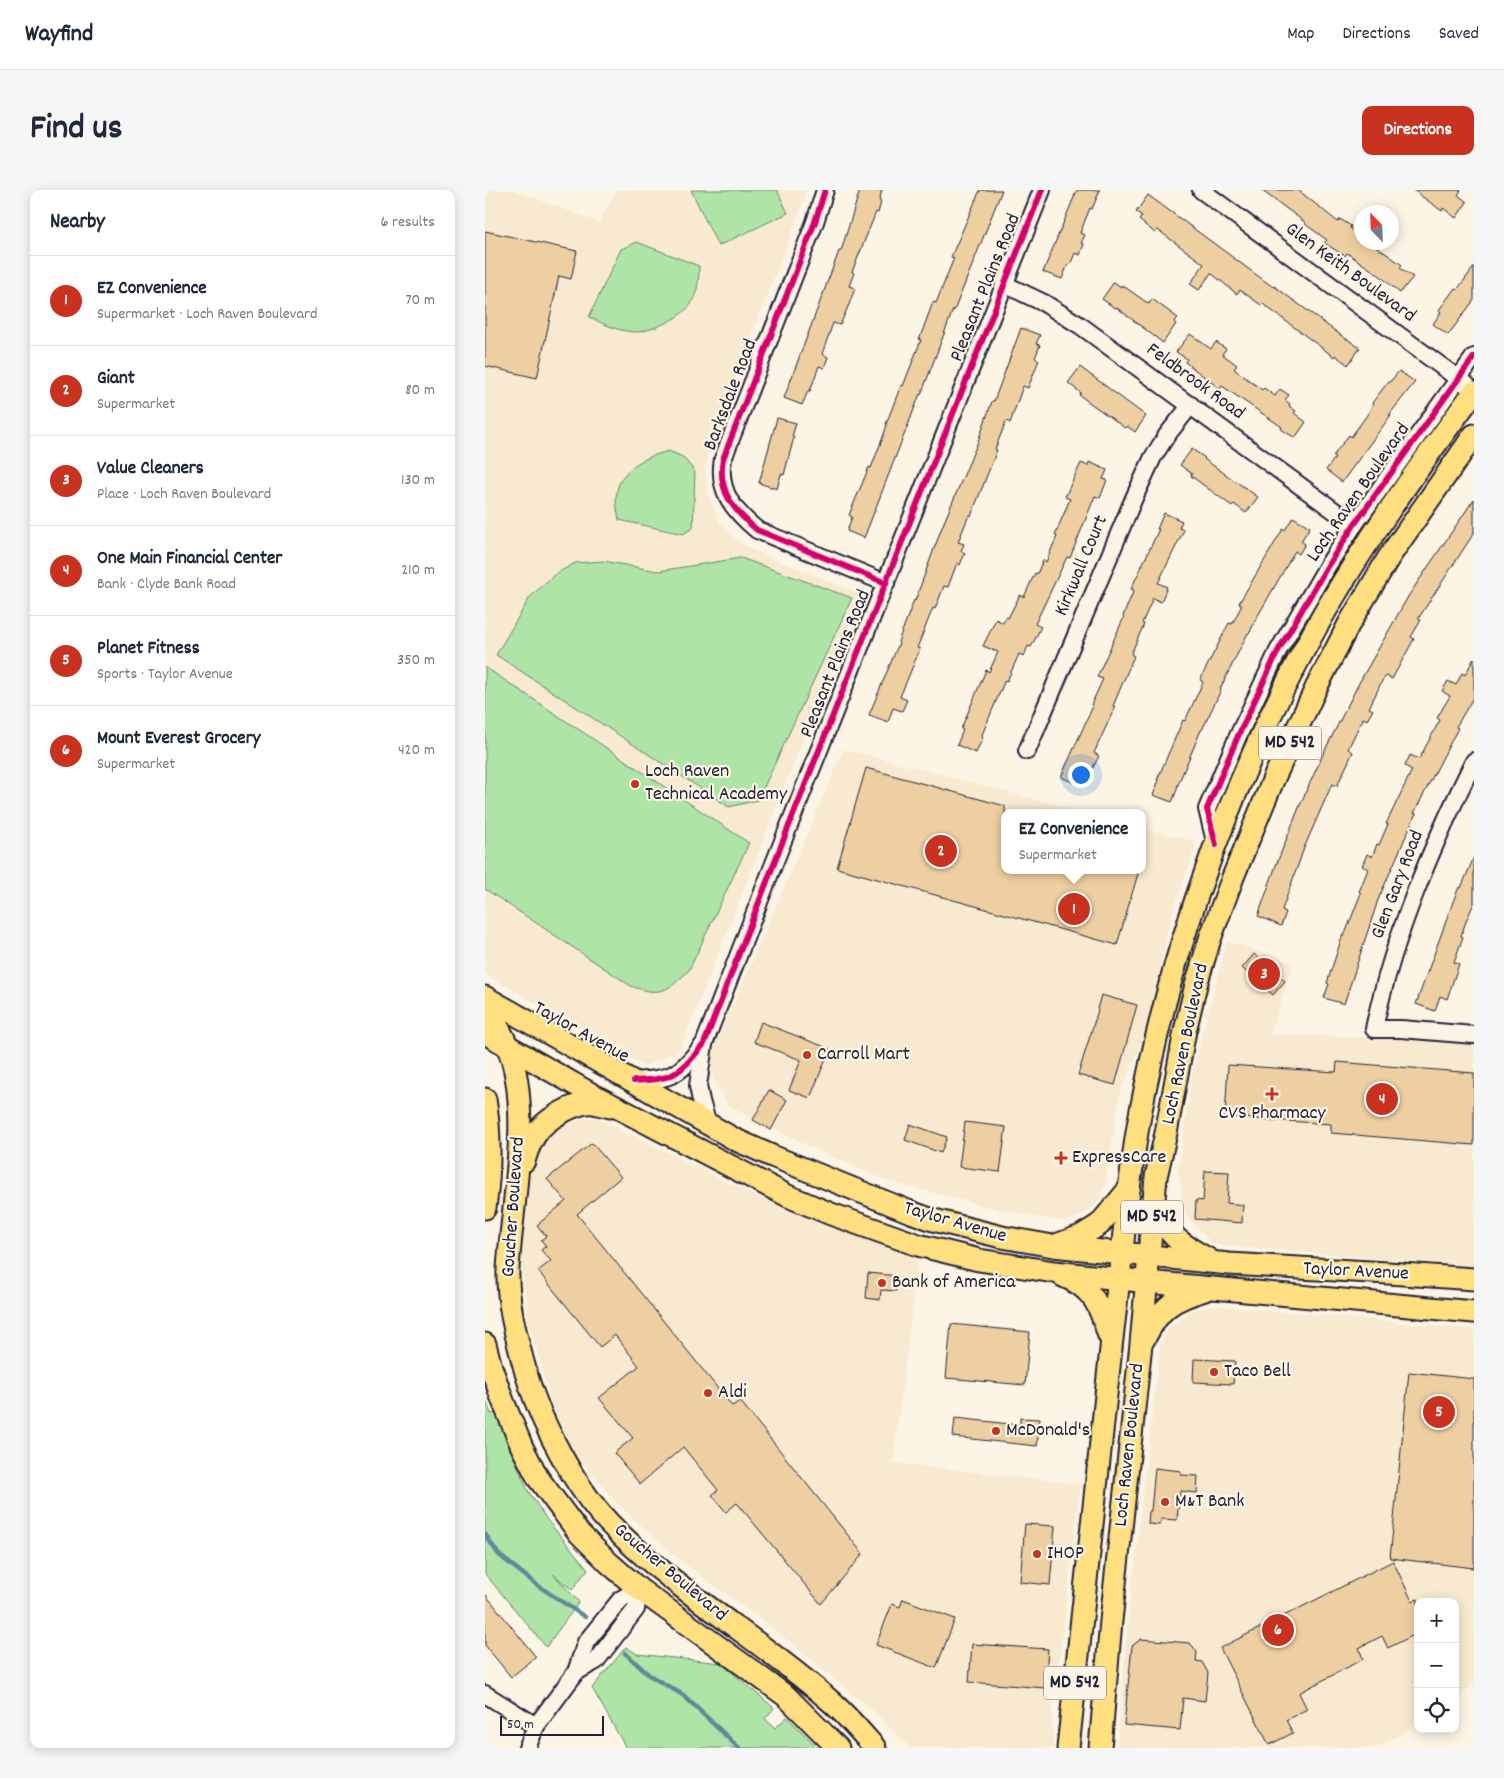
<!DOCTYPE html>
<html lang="en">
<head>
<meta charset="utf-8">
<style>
	:root { --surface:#fff; --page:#f6f6f7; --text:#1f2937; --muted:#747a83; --line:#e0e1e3; --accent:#c8321e }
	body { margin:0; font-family:Dekko,sans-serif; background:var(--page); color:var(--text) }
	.controls { position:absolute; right:15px; bottom:15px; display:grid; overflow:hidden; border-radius:10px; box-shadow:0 2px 12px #0003 }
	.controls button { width:45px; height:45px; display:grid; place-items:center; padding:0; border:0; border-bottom:1px solid var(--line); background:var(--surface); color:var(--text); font:25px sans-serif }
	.compass { position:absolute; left:869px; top:15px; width:45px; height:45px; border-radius:50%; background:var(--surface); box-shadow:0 2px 12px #0003; rotate:337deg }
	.scale { position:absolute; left:15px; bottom:12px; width:104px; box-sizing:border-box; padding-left:5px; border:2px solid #22223b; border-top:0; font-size:14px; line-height:18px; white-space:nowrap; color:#22223b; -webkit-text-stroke:4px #fcf5e5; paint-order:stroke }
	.you { position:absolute; left:595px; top:584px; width:18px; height:18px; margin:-12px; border:4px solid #fff; border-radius:50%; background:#1a73e8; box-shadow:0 0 0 8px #1a73e833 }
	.badge { display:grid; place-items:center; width:32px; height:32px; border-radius:50%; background:var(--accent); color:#fff; font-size:16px; font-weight:700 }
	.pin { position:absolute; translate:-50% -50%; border:2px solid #fff; box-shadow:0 1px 5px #0006 }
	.popup { position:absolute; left:516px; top:619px; width:145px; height:65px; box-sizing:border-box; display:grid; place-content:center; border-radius:10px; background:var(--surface); filter:drop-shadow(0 1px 4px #0005); font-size:16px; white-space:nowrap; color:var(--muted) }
	.popup b { font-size:19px; color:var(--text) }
	.popup::after { content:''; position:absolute; left:50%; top:100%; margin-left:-10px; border:10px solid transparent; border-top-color:var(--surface) }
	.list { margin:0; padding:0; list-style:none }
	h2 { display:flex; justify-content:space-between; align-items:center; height:65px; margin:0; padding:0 20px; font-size:21px }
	h2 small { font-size:16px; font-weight:400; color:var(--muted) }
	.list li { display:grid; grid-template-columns:32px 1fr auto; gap:15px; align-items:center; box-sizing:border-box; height:90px; padding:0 20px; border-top:1px solid var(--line) }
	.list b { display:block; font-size:19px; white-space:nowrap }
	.list p { margin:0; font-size:16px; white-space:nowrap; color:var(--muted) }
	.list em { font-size:16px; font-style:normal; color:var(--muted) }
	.icon { flex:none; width:28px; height:28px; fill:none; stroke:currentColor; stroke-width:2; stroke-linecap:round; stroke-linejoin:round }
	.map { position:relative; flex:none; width:989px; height:1558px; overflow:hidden; border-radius:10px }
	header { display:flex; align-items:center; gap:30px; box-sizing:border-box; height:70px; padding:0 25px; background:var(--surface); border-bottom:1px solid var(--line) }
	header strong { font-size:24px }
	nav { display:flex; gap:28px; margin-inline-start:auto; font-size:18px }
	.intro { display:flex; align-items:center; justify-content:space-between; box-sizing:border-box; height:120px; padding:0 30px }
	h1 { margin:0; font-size:35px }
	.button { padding:12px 22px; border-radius:10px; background:var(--accent); color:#fff; font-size:18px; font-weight:700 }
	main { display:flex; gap:30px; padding:0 30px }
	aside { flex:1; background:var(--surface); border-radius:10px; box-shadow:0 2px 12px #0003 }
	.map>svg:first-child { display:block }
	.built { fill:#f8ead1 }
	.green { fill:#aee4a6; stroke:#688370 }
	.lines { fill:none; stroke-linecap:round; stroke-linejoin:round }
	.stream { stroke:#5c8c9a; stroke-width:4.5 }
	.building { fill:#eecfa1; stroke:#22223b }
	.minor-casing { stroke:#22223b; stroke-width:20 }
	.major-casing { stroke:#22223b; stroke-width:25 }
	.minor { stroke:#fcf5e5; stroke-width:16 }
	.major { stroke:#ffdf80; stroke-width:21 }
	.cycleway-casing { stroke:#fcf5e5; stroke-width:9 }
	.cycleway { stroke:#d6006c; stroke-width:6 }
	.poi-dot { fill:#c8321e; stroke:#fcf5e5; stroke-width:2 }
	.labels { text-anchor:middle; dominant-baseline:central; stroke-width:4.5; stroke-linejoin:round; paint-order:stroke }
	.shield { fill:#fcf5e5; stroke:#63616e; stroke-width:1 }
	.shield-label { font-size:19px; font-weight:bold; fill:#22223b }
	.street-label { font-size:20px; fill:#22223b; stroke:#fcf5e5 }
	.poi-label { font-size:20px; fill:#22223b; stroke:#fcf5e5; text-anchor:start }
</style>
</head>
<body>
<header>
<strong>Wayfind</strong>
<nav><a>Map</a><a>Directions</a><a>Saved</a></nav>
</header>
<div class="intro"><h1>Find us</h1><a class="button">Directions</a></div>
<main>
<aside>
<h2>Nearby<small>6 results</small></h2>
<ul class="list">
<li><span class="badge">1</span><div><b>EZ Convenience</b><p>Supermarket · Loch Raven Boulevard</p></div><em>70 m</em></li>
<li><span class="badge">2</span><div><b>Giant</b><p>Supermarket</p></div><em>80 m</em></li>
<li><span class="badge">3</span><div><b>Value Cleaners</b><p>Place · Loch Raven Boulevard</p></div><em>130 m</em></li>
<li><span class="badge">4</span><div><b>One Main Financial Center</b><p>Bank · Clyde Bank Road</p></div><em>210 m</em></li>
<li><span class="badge">5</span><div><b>Planet Fitness</b><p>Sports · Taylor Avenue</p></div><em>350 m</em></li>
<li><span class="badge">6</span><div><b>Mount Everest Grocery</b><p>Supermarket</p></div><em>420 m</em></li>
</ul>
</aside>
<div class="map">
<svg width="989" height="1558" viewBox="0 0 989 1558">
	<rect width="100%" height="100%" fill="#fcf5e5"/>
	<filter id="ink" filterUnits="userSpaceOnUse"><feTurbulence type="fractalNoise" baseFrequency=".02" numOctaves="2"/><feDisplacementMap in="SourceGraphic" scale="10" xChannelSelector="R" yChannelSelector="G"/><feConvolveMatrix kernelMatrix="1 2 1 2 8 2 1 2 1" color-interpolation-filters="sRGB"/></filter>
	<g filter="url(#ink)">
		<g class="built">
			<polygon points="0,0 28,0 114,32 132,0 321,0 315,22 225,251 220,281 224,308 235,332 249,348 269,361 376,404 195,860 159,876 0,784"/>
			<polygon points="359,559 601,623 520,623 520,680 658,680 658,638 712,652 687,724 659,848 635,903 620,997 613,1011 601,1023 580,1032 516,1020 402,991 327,958 243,916 227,887 227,859 247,818"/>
			<polygon points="742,751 808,773 786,844 906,848 989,854 989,1076 728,1055 700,1024 693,979 708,879"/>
			<polygon points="110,927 269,1005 390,1049 433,1070 408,1273 596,1294 567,1526 568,1558 425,1558 386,1519 286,1437 193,1369 132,1314 86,1259 67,1215 43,1130 35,1063 39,997 55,954 81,933"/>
			<polygon points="725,1115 989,1139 989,1494 970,1509 970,1412 933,1412 933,1534 891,1558 632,1558 642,1439 675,1157 684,1138 705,1121"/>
		</g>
		<g class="green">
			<polygon points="206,0 292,0 303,23 233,56"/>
			<path d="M152,52L214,76C214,89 213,102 206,114C197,127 168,141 152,142C135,142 118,134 104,127L136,59Z"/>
			<path d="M184,261L198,267L210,282L208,338L198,344L134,330C133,323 131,317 131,310C131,280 158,267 184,261Z"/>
			<polygon points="256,368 367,408 273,610 244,617 11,465 45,407 69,385 90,373 118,371 173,381"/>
			<path d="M0,477L264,653L204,780C184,801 174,807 146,796L0,699Z"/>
			<polygon points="0,1208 6,1224 11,1223 42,1299 62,1330 103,1379 87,1400 68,1384 94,1412 61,1457 0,1384"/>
			<polygon points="141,1457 152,1464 236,1473 289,1518 280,1529 290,1538 302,1527 333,1558 141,1558 107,1498"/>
		</g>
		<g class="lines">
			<g class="stream">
				<polyline points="0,1344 14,1365 52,1395 100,1427"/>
				<polyline points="140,1463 164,1485 198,1505 254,1558"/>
			</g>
		</g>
		<g class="building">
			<polygon points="375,0 397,0 394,11 396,12 393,23 391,22 367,82 369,83 364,96 370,98 365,112 355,135 348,133 337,164 343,167 339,178 334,176 325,201 323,201 317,215 299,208 354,61 356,61"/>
			<polygon points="495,0 517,0 469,121 468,120 436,205 435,204 379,348 362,341 367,327 364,325 384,277 386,278 398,247 402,235 401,234 416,195 418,196 436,150 434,150 448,112 451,113 469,68 466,67"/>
			<polygon points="592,0 615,0 607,19 605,18 595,43 600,45 596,53 599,54 595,65 590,63 585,75 583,74 577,89 558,82"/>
			<polygon points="776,0 813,0 853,32 855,29 866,36 865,38 876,46 876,52 885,52 917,75 915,78 928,87 915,103 894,85 862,63 860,66 839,53 842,50 820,34 821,33"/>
			<polygon points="928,0 976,0 973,5 982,12 971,28 958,18 957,21"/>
			<polygon points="663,5 788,97 789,96 861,149 862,149 875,158 863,175 850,165 849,167 778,114 776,115 755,100 752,104 726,83 714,100 705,94 719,74 673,40 670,43 654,30 657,26 651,22"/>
			<polygon points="0,41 92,61 86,89 74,86 52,188 0,176"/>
			<polygon points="989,77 989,110 963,145 948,134 956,122 954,120 970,98 972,100"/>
			<polygon points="629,92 636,97 637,95 664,114 667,109 693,128 689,132 691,134 678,153 631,117 630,118 617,109"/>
			<polygon points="536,138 555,145 551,154 555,155 550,168 554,170 543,198 538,196 525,233 521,231 520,234 510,259 512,260 486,326 484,325 473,352 479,354 476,361 480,363 475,375 472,373 463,397 459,396 450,419 448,418 432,458 435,459 415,507 422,510 417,521 408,518 403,532 384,525 414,453 413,452 429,410 430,411 457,337 492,254 507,211 509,211"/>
			<polygon points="705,144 726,159 731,152 741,159 737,164 752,175 749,179 777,200 779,198 790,206 795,199 804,205 800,210 805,214 804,216 811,221 809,223 821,232 810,248 796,239 797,237 737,196 735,199 700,172 702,169 691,162"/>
			<polygon points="595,177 661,226 650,242 642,236 640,238 594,205 596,203 583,193"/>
			<polygon points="914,181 930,192 904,225 906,225 857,292 841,280 850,268 848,266 864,245 866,247 882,225 888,214 887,213 903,192 904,193"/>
			<polygon points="292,228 311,233 307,247 309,247 299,285 296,284 292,299 274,293"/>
			<polygon points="707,259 720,268 719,269 773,307 761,323 749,314 747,316 706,286 707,284 695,275"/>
			<polygon points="604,272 622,280 618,289 622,290 615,308 610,306 585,368 582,367 550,434 556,437 546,457 543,456 539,466 534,464 522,491 520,490 496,547 498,547 491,563 472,555 478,540 476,539 501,480 504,482 513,462 498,456 511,429 518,433 521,427 523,428 535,405 539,407 550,383 552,384 558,370 561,372 572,346 570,345 585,309 580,307 585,296 596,273 603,276"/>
			<polygon points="989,309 989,343 933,429 936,430 926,447 929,449 907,489 901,486 897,491 884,518 888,520 882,530 878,528 863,559 868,562 852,596 847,594 819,658 797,720 801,722 796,736 773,726 790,678 815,615 839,562 874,493 924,405"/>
			<polygon points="679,323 697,331 694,338 699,340 673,393 682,397 676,412 668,408 657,433 659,434 646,464 649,466 628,516 630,517 609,563 614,566 602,589 597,588 594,595 576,587 608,516 606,515 618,489 612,487 639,427 638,426 649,400 646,399 674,339 672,339"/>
			<polygon points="808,327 825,337 816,351 820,354 814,364 810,361 771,429 764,444 763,443 735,499 736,500 717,540 716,540 692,597 693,597 687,612 668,605 674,590 672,590 698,530 700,531 718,492 715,490 718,484 744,433 747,434 757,415 754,413 798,339 800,340"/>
			<polygon points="989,468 989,506 971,537 973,538 929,623 931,623 893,710 859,814 839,808 844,794 842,793 858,744 860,744 876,703 874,702 883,679 877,676 882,664 887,667 892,654 894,655 903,634 901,634 927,580 920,576 925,565 934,569 955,530 952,528 965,506 957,501 963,491 971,495 977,483 980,485"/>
			<polygon points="381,578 520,616 520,680 654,680 632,755 352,678"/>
			<polygon points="989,667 989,713 981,731 976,746 978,747 969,772 974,774 962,809 955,806 950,821 931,814 969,709 974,697 976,698"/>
			<polygon points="769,764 800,791 788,805 757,778"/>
			<polygon points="616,805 652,815 630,895 593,885 613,820 612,819"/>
			<polygon points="276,832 345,859 325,908 304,900 316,870 269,852"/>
			<polygon points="852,872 989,883 989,955 846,943 846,934 740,927 743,875 851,882"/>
			<polygon points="284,900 302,910 286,940 268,930"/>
			<polygon points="480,932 521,937 515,982 474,977"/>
			<polygon points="425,934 462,947 456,963 420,950"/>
			<polygon points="107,953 136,987 92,1024 247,1216 255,1211 378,1364 336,1414 252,1313 241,1322 227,1305 233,1300 198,1257 155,1294 129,1263 148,1248 114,1208 154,1176 130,1145 115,1157 53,1081 66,1071 56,1060 61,1056 56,1050 61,1046 52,1035 81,1011 62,989"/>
			<polygon points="720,981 744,982 742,1013 758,1015 757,1033 710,1029 711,1010 718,1011"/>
			<polygon points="383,1083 413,1086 411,1101 396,1100 395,1110 381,1108"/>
			<polygon points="466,1134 545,1142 540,1195 461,1188"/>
			<polygon points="709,1169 750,1171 748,1194 708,1192"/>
			<polygon points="924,1182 989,1189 989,1378 905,1368"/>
			<polygon points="470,1228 535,1235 535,1228 555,1229 552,1256 468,1247"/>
			<polygon points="670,1278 696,1281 696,1285 713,1286 712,1303 695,1301 692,1330 676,1329 675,1335 663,1334 664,1321 666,1321"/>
			<polygon points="540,1334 570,1336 565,1395 535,1392"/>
			<polygon points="908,1371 927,1411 933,1409 933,1443 903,1458 897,1446 874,1458 878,1469 814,1503 822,1519 801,1530 808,1543 784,1555 735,1458"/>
			<polygon points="0,1404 51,1467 26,1487 0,1455"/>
			<polygon points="418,1409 470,1429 451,1478 391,1455 407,1414 415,1417"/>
			<polygon points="656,1449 705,1453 712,1462 711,1471 717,1472 723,1483 720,1511 698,1508 695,1540 639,1535 647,1456"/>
			<polygon points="487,1454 563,1459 560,1498 484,1492"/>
		</g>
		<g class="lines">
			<g class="minor-casing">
				<g id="minor">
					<path d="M340,0L330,32L238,269C232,301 249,321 272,340L401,393"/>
					<polyline points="716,0 982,195"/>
					<polyline points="519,94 559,113 596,136 869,335"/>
					<polyline points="542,561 649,308 668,267 682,245 706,215"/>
					<path d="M989,571C947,656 908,746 889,839H916L989,845"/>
					<polyline points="731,655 722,619 753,546 793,461 843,375 869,335 989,167"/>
					<polyline points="219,854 213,896 216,911 223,935"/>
					<path d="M149,891C190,889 193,885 219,854L288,676L557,0"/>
					<polyline points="91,1482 111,1471 151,1419 154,1399"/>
					<polyline points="0,1504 51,1536"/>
					<polyline points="42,1558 51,1536 91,1482 101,1452 136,1409 154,1399"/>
				</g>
			</g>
			<g class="major-casing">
				<g id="major">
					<polyline points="0,807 251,950 287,966 423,1021 445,1029 517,1047 568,1056 744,1074 903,1083 989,1089"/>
					<path d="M0,815C8,828 16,841 22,855C48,916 27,1014 23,1079C22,1111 30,1142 38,1172C52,1227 91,1303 133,1342C197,1405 276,1450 343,1509C360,1523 375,1541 390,1558"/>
					<polyline points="0,843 110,906 303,1006 346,1024 433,1055 494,1070 569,1082 673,1093 989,1122"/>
					<path d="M0,909C6,945 5,982 0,1018"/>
					<path d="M39,971C47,943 58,931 83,919C90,916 101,912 109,913C114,914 120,916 125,917"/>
					<path d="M668,1016C685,1046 692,1052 723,1069"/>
					<polyline points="571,1055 596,1046 614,1035 644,999"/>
					<path d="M578,1086C609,1098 615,1117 624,1146"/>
					<path d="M659,1149C675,1118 686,1110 720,1100"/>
					<polyline points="0,1154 6,1177 18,1211 37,1257 53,1288 94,1343 124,1373 154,1399 301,1506 353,1558"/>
					<path d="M583,1558C598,1419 613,1280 628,1140C637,1069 642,996 655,925C666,868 679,811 696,756C729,647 776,536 832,436C878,354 933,278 989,202"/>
					<polyline points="615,1558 626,1431 656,1154 671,987 681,943 700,841 711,795 725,749 748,687 789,588 832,496 864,434 904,367 989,245"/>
				</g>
			</g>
			<use href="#minor" class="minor"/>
			<use href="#major" class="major"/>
			<g class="cycleway-casing">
				<g id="cycleway">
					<path d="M340,0L330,32L238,269C232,301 249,321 272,340L401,393"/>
					<polyline points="731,655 722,619 753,546 793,461 843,375 869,335 989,167"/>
					<path d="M149,891C190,889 193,885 219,854L288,676L557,0"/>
				</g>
			</g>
			<use href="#cycleway" class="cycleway"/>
		</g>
	</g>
	<g class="poi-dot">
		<circle cx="150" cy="594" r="5"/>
		<circle cx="322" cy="865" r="5"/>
		<path d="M784.5 896.5h5v5h5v5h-5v5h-5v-5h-5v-5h5z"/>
		<path d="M573.5 960.5h5v5h5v5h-5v5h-5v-5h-5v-5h5z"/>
		<circle cx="397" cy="1093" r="5"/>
		<circle cx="729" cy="1182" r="5"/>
		<circle cx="223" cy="1203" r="5"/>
		<circle cx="511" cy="1241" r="5"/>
		<circle cx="680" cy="1312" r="5"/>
		<circle cx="552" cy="1364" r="5"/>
	</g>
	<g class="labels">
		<g class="shield">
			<rect x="774" y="536.5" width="62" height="33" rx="4"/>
			<rect x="636" y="1010.5" width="62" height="33" rx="4"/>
			<rect x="559" y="1476.5" width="62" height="33" rx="4"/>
		</g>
		<g class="shield-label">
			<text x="805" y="553">MD 542</text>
			<text x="667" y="1027">MD 542</text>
			<text x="590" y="1493">MD 542</text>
		</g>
		<g class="street-label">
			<text transform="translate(865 83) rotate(36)">Glen Keith Boulevard</text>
			<text transform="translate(501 98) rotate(-68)">Pleasant Plains Road</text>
			<text transform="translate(710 192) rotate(36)">Feldbrook Road</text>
			<text transform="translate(246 205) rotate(-69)">Barksdale Road</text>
			<text transform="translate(874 303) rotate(-55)">Loch Raven Boulevard</text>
			<text transform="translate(597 376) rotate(-67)">Kirkwall Court</text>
			<text transform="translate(351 474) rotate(-68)">Pleasant Plains Road</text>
			<text transform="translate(913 695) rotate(-69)">Glen Gary Road</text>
			<text transform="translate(96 843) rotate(29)">Taylor Avenue</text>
			<text transform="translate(701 854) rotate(-78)">Loch Raven Boulevard</text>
			<text transform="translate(29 1017) rotate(-86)">Goucher Boulevard</text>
			<text transform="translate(470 1033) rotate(16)">Taylor Avenue</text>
			<text transform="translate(871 1082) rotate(3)">Taylor Avenue</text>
			<text transform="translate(645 1255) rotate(-84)">Loch Raven Boulevard</text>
			<text transform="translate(185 1383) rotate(40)">Goucher Boulevard</text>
		</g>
		<g class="poi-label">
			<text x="160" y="582">Loch Raven<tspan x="160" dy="23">Technical Academy</tspan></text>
			<text x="332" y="865">Carroll Mart</text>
			<text x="787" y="924" text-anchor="middle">CVS Pharmacy</text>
			<text x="587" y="968">ExpressCare</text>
			<text x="407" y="1093">Bank of America</text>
			<text x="739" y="1182">Taco Bell</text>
			<text x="233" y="1203">Aldi</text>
			<text x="521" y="1241">McDonald's</text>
			<text x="690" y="1312">M&amp;T Bank</text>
			<text x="562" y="1364">IHOP</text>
		</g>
	</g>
</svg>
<div class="controls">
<button>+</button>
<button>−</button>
<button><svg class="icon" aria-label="locate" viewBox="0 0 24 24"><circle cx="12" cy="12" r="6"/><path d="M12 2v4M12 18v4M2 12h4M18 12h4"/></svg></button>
</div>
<svg class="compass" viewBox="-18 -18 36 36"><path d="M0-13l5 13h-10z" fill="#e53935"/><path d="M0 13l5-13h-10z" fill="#747a83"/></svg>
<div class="scale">50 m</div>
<div class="you"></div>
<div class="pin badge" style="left:589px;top:719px">1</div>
<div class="popup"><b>EZ Convenience</b>Supermarket</div>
<div class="pin badge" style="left:456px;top:661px">2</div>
<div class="pin badge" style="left:779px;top:784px">3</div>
<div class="pin badge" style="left:897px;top:909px">4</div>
<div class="pin badge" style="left:954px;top:1222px">5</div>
<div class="pin badge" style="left:793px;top:1440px">6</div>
</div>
</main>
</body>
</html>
